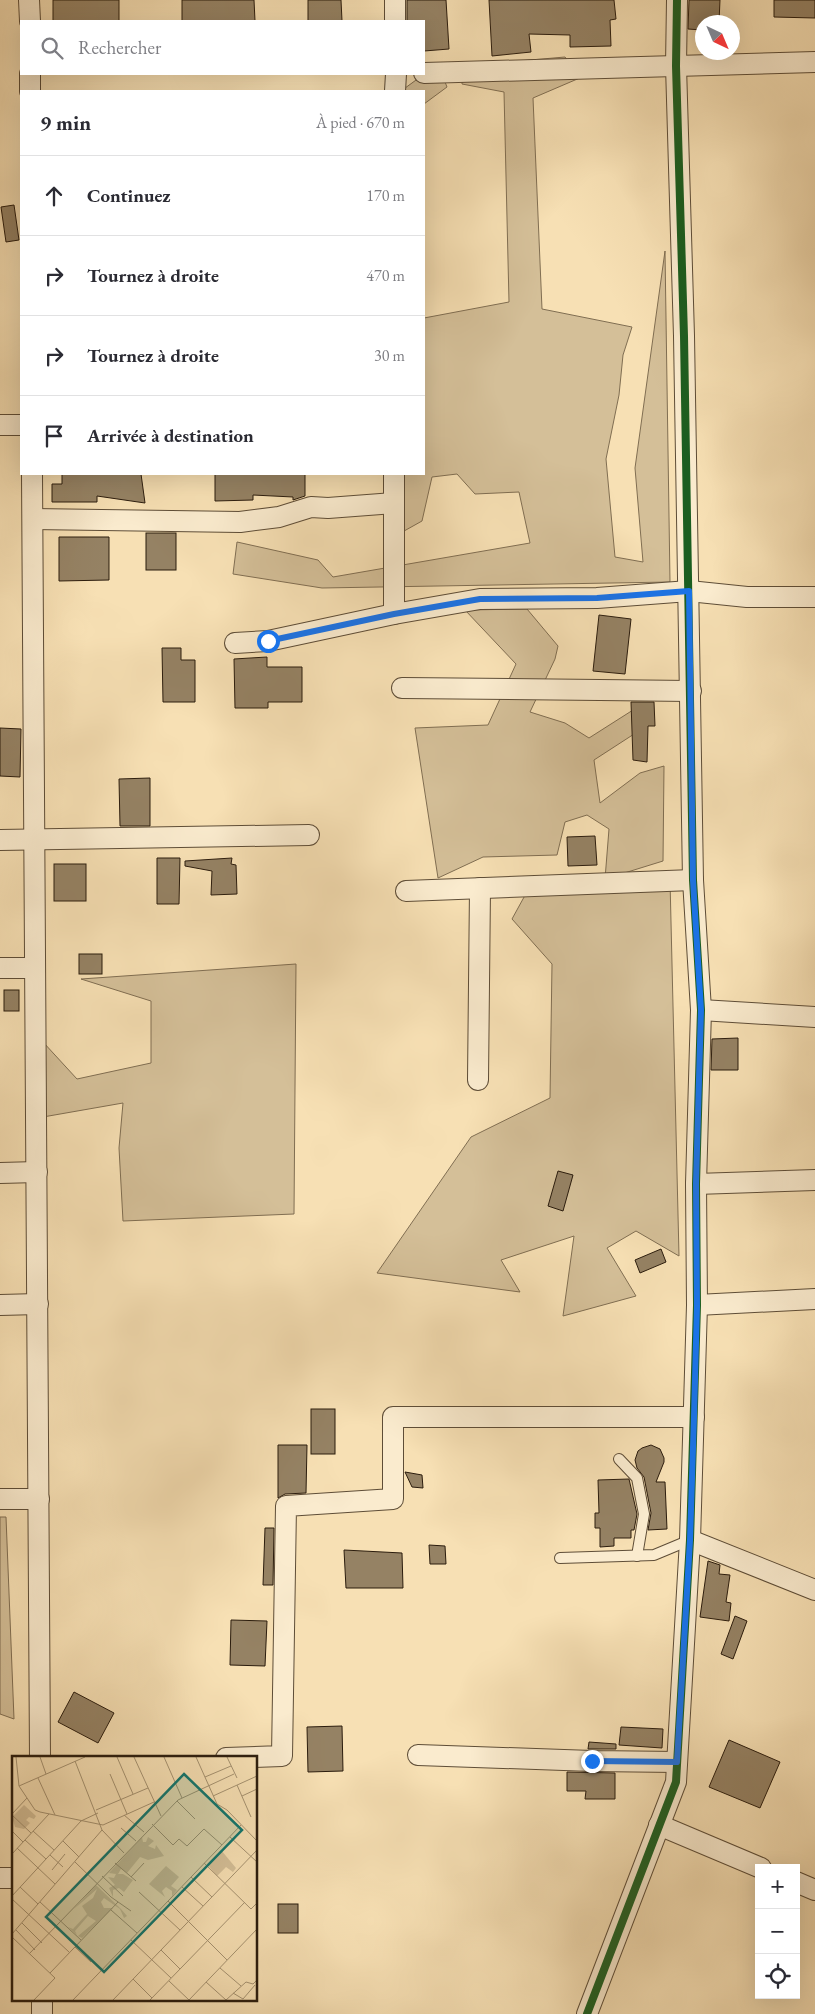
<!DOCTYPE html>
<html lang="fr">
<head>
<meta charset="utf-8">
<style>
	:root { --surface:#fff; --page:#f7f7f7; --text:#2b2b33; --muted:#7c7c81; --line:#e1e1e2 }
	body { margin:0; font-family:"EB Garamond",serif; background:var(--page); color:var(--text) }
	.controls { position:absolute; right:15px; bottom:15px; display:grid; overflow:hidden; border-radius:0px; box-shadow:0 5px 20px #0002 }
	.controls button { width:45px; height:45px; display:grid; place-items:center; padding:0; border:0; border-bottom:1px solid var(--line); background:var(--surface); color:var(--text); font:25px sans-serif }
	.compass { position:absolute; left:695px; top:15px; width:45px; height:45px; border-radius:50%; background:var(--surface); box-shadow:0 5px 20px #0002; rotate:136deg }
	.stop { position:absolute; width:15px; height:15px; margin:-11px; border:4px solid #1a73e8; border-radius:50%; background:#fff }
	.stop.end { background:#1a73e8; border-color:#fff; box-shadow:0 1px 5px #0008 }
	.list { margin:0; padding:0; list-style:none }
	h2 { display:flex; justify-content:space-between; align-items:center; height:65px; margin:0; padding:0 20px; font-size:21px }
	h2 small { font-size:16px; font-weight:400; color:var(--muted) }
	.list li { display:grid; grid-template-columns:32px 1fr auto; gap:15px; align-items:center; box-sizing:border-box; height:80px; padding:0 20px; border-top:1px solid var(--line) }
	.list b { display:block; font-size:19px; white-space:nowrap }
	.list em { font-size:16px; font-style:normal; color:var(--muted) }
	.icon { flex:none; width:28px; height:28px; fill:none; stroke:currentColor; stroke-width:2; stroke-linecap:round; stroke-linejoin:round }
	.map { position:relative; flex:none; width:815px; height:2014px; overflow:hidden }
	.search { position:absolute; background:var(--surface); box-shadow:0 5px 20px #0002; left:20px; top:20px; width:405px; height:55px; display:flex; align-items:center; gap:12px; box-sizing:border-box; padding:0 18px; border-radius:0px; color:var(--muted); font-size:19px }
	.panel { position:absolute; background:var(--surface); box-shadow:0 5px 20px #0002; left:20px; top:90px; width:405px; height:385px; border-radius:0px }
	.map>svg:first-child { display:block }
	.green { fill:#d4bf98; stroke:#806e52 }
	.building { fill:#958264; stroke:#2b1c0d }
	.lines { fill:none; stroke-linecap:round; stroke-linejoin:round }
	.service-casing { stroke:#5e4d37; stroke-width:12 }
	.minor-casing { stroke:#5e4d37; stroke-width:22 }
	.service { stroke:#faebce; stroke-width:10 }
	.minor { stroke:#faebce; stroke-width:20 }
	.cycleway-casing { stroke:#faebce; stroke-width:11 }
	.cycleway { stroke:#1b5e20; stroke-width:8 }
	.route { stroke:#1a73e8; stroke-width:6 }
	.inset-road { fill:none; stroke:#a59271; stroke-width:1 }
	.view { fill:#0f766e; fill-opacity:0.15; stroke:#0f766e; stroke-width:2.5 }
	.inset-edge { fill:none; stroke:#2b1c0d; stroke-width:2.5 }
</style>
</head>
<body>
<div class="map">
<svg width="815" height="2014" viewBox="0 0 815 2014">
	<rect width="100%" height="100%" fill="#f7e0b4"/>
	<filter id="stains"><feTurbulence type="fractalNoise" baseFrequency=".004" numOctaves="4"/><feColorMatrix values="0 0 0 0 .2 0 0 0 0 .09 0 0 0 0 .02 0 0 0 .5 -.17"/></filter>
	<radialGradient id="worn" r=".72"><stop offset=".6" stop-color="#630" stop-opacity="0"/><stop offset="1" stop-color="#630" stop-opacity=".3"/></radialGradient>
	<g class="green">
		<polygon points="565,57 582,77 533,98 542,309 632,327 623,355 619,395 606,459 615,557 643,562 635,468 665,251 670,582 322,588 233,574 237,542 318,560 333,577 530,543 519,492 475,494 457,474 432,477 422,521 388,540 390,474 424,474 424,318 509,302 504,92 462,84 462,66"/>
		<polygon points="438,64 447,87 424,104 424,91 401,91"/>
		<polygon points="527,609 558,646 555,659 530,712 565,723 589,738 633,710 648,725 594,760 600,803 640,773 664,766 663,861 605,879 609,829 587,815 565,822 557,855 483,857 438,878 415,728 488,725 516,664 465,610"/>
		<polygon points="670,880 679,1256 636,1231 607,1248 636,1296 563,1316 574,1236 501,1260 520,1292 377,1273 471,1137 550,1098 552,964 512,919 529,888"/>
		<polygon points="296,964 294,1214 123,1221 119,1148 123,1103 43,1117 43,1042 77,1079 151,1063 151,1001 81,979"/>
		<polygon points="0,1517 6,1517 14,1719 0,1714"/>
	</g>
	<g class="building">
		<rect x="53" y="0" width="66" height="21"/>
		<polygon points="182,0 254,0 255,21 182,21"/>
		<polygon points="308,0 341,0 342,21 308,21"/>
		<polygon points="407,0 446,0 449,49 424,51 424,21 407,21"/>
		<polygon points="489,0 614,0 616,19 610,20 611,46 570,47 570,35 529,34 531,52 492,56"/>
		<polygon points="689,0 720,0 719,22 702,22 702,30 688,29"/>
		<polygon points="774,0 815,0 815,18 774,17"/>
		<polygon points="14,205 19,240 6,242 1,207"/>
		<polygon points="62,474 141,474 145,503 97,496 97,502 52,502 52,484 62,484"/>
		<polygon points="215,474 305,474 305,496 293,500 293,497 253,495 253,500 215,501"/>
		<rect x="146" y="533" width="30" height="37"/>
		<polygon points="59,537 109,537 109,580 59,581"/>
		<polygon points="599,615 631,619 625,674 593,671"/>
		<polygon points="162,648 181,648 181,660 195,660 195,702 163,702"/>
		<polygon points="267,657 267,667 302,667 302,702 268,702 268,708 235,708 234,659"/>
		<polygon points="631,702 654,702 655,726 648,726 647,762 633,760"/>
		<polygon points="0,728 21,729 20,777 0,776"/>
		<polygon points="150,778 150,826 120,826 119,779"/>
		<polygon points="595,836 597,865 568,866 567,837"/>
		<polygon points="157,858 180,858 179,904 157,904"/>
		<polygon points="232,858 231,864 236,865 237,894 211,895 212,871 185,866 185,861"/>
		<rect x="54" y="864" width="32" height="37"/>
		<rect x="79" y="954" width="23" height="20"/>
		<rect x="4" y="990" width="15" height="21"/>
		<polygon points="738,1038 738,1070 711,1070 712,1039"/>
		<polygon points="558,1171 573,1175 563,1211 548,1206"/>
		<polygon points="661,1249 666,1262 640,1273 635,1260"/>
		<rect x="311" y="1409" width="24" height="45"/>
		<polygon points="278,1445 307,1445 306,1493 285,1494 278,1498"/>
		<polygon points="651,1445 660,1449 664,1458 664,1462 656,1482 665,1482 667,1529 648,1530 651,1513 644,1477 637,1468 635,1460 638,1451 642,1448"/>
		<polygon points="405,1472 422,1475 423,1488 412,1487"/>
		<polygon points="629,1479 637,1514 634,1530 631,1530 631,1538 614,1538 614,1546 600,1547 600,1528 595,1528 595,1513 599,1513 598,1480"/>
		<polygon points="265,1528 274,1528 273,1585 263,1585"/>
		<polygon points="429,1545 445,1546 446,1564 430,1564"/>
		<polygon points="344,1550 402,1553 403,1588 346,1588"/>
		<polygon points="708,1561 720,1565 719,1574 730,1575 726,1602 731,1603 729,1621 700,1617"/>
		<polygon points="735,1616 747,1621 733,1659 721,1654"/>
		<polygon points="231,1620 267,1621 265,1666 230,1665"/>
		<polygon points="74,1692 114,1713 98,1743 58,1722"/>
		<polygon points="342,1726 343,1771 308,1772 307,1727"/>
		<polygon points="621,1727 663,1729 662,1748 619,1745"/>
		<polygon points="729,1740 780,1762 760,1808 709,1787"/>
		<polygon points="589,1742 616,1744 616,1749 588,1749"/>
		<polygon points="567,1772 615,1773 615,1799 585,1799 586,1791 567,1791"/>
		<rect x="278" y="1904" width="20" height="29"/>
	</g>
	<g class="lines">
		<g class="service-casing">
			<g id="service">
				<polyline points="619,1459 637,1478 644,1514 637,1556"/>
				<polyline points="560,1558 654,1555 690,1540"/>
			</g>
		</g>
		<g class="minor-casing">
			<g id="minor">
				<polyline points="29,0 30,21"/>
				<polyline points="395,21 395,0"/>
				<polyline points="424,73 815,62"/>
				<polyline points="30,74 30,91"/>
				<polyline points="395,91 396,74"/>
				<polyline points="0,425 21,425"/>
				<polyline points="32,474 40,1758"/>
				<polyline points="33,519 240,522 279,517 311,507 328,508 394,503"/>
				<polyline points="394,614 394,474"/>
				<polyline points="235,643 268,641 394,614 480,599 597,598 689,591 747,597 815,597"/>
				<polyline points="402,688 691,691"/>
				<polyline points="0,840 309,835"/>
				<polyline points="406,891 693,880"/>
				<polyline points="0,968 35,968"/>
				<polyline points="701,1010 815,1017"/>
				<polyline points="478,1080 480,888"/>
				<polyline points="0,1173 37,1172"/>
				<polyline points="696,1184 815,1180"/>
				<polyline points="0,1305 38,1304"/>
				<polyline points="697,1305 815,1299"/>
				<polyline points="0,1499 39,1499"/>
				<polyline points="690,1540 815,1590"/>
				<polyline points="418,1755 592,1761 677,1762"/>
				<polyline points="226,1758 282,1756 286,1506 393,1499 393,1417 694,1417"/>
				<polyline points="659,1825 761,1868"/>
				<polyline points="0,1878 14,1878"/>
				<polyline points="796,1882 815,1890"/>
				<polyline points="42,2000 42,2014"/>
				<polyline points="587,2014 676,1782 690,1540 697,1305 696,1184 701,1010 693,880 684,336 676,66 677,0"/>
			</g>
		</g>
		<use href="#service" class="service"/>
		<use href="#minor" class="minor"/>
		<g class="cycleway-casing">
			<polyline id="cycleway" points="587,2014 676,1782 690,1540 697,1305 696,1184 701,1010 693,880 684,336 676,66 677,0"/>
		</g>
		<use href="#cycleway" class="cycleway"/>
	</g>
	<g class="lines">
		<polyline class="route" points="268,641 394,614 480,599 597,598 689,591 693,880 701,1010 696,1184 697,1306 694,1417 690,1540 677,1762 592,1761"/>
	</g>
	<g transform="translate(12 1756)">
		<rect width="245" height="245" fill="#f7e0b4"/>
		<path d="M12,49L24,60L22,63L17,61L14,64L18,67L12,73L3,71L0,61ZM130,81L131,86H134L136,81L142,85L136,90L143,93L144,89L152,100L136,104L128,101L115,117L109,113L106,118H111L121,124L112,136L107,132L101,134V141L97,132L103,129L96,121L102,122L104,118L97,117ZM209,94L224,112L221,116L214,111L205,120L195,108ZM154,110L167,121L159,130L165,134L160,140V135L154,131L150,135L153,141L137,128ZM84,129L109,153L115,160L112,162L108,153L92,142L89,146L92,152H101L70,182L66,180L84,165L76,160L63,175L65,179L56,171L61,173L75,158L70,150L81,142L85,133L62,153Z" fill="#d4bf98"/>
		<path class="inset-road" d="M4,1L7,30L23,54L28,56L91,69L142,46M28,1L34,18M105,1L121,38M122,1L149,60M152,1L170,42M184,1L205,48L215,54L245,85M215,1L225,22M63,5L90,74L112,97M98,18L115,58M193,21L219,10M26,22L43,59M225,29L239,61M7,30L73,1M201,40L245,20M230,40L245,33M165,45L183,63M84,54L136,32M0,58L15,42M0,59L19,77M112,59L132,76M140,68L161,89L167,83L175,90L192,73L210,89M109,72L124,85M0,75L11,86M21,75L42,94M218,81L245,106M13,84L34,103M51,85L67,101M5,92L43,128M0,98L37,58M38,99L51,111M63,106L99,141L119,155M103,107L124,125M192,107L239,153L245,147M40,114L53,98M90,120L111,140M119,121L132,107M179,121L200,141M8,131L26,148M170,131L191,150M127,136L168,174M0,140L69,65L86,57M0,143L57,196M156,145L215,204M28,146L69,184M99,154L125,177M10,167L30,187M4,174L23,194M0,178L90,74M0,181L43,222L22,244M119,184L159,222M63,191L79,206M149,194L168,213M17,198L166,44L222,18M208,212L229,230M38,217L106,146M121,223L140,242M157,225L177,244M194,226L214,244M221,237L231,243L243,229M61,244L229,69M101,244L245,94M138,244L233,146M177,244L245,173M214,244L234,226L241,228L245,224"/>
		<path class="view" d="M172,18L230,74L92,216L34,161Z"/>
		<rect width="245" height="245" class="inset-edge"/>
	</g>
	<rect width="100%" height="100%" filter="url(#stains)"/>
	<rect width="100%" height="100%" fill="url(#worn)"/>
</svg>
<div class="controls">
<button>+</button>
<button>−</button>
<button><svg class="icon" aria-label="locate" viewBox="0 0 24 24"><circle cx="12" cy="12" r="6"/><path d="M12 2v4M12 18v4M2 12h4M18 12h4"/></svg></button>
</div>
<svg class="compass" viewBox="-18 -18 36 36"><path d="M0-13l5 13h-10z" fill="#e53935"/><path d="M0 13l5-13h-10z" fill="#7c7c81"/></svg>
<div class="stop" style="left:268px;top:641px"></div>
<div class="stop end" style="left:592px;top:1761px"></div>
<div class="search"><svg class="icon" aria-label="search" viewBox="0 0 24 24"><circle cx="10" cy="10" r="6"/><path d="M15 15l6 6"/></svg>Rechercher</div>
<section class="panel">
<h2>9 min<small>À pied · 670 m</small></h2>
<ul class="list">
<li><svg class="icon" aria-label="ahead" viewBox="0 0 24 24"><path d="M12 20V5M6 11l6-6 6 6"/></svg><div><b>Continuez</b></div><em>170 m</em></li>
<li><svg class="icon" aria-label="right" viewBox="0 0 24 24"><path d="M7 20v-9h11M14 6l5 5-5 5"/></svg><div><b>Tournez à droite</b></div><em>470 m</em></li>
<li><svg class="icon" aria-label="right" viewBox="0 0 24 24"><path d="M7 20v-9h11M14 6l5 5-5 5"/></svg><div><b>Tournez à droite</b></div><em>30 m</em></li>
<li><svg class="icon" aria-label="arrive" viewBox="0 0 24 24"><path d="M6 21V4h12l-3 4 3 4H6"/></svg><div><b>Arrivée à destination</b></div></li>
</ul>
</section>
</div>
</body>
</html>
